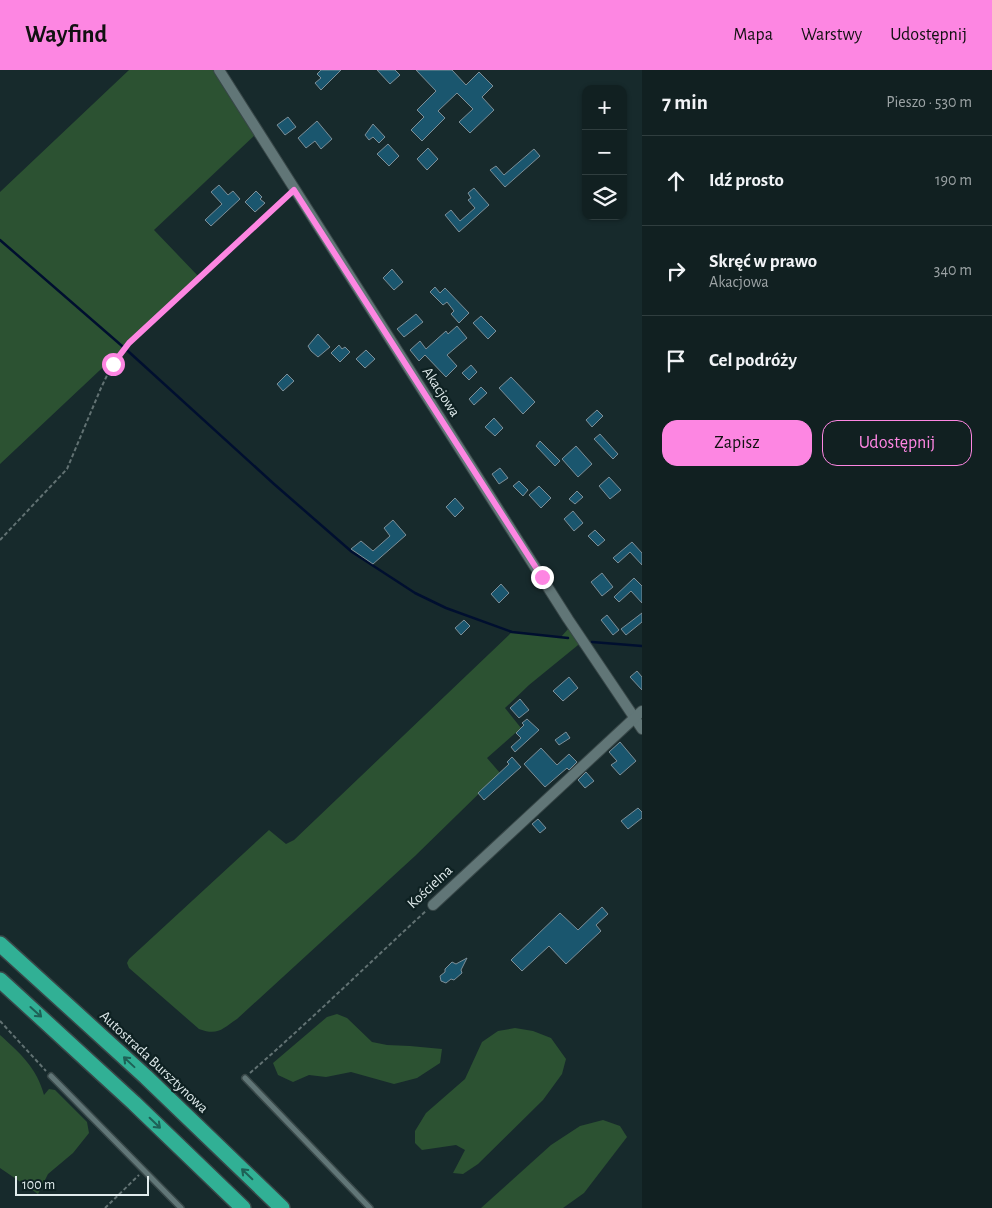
<!DOCTYPE html>
<html lang="pl">
<head>
<meta charset="utf-8">
<style>
	:root { --surface:#112021; --page:#1e2d2e; --text:#f1f3f6; --muted:#9ca3a5; --line:#303e3f; --accent:#fd86e2 }
	body { margin:0; font-family:"Alegreya Sans",sans-serif; background:var(--page); color:var(--text) }
	.controls { position:absolute; right:15px; top:15px; display:grid; overflow:hidden; border-radius:10px; box-shadow:0 1px 4px #0004 }
	.controls button { width:45px; height:45px; display:grid; place-items:center; padding:0; border:0; border-bottom:1px solid var(--line); background:var(--surface); color:var(--text); font:25px sans-serif }
	.scale { position:absolute; left:15px; bottom:12px; width:134px; box-sizing:border-box; padding-left:5px; border:2px solid #e1eced; border-top:0; font-size:14px; line-height:18px; white-space:nowrap; color:#e1eced; -webkit-text-stroke:4px #0e2122; paint-order:stroke }
	.stop { position:absolute; width:15px; height:15px; margin:-11px; border:4px solid #fd86e2; border-radius:50%; background:#fff }
	.stop.end { background:#fd86e2; border-color:#fff; box-shadow:0 1px 5px #0008 }
	.list { margin:0; padding:0; list-style:none }
	h2 { display:flex; justify-content:space-between; align-items:center; height:65px; margin:0; padding:0 20px; font-size:21px }
	h2 small { font-size:16px; font-weight:400; color:var(--muted) }
	.list li { display:grid; grid-template-columns:32px 1fr auto; gap:15px; align-items:center; box-sizing:border-box; height:90px; padding:0 20px; border-top:1px solid var(--line) }
	.list b { display:block; font-size:19px; white-space:nowrap }
	.list p { margin:0; font-size:16px; white-space:nowrap; color:var(--muted) }
	.list em { font-size:16px; font-style:normal; color:var(--muted) }
	.actions { display:flex; gap:10px; padding:15px 20px }
	.actions a { flex:1; padding:11px 0; border:1px solid var(--accent); border-radius:15px; text-align:center; font-size:18px; color:var(--accent) }
	.actions .main { background:var(--accent); color:#111 }
	.icon { flex:none; width:28px; height:28px; fill:none; stroke:currentColor; stroke-width:2; stroke-linecap:round; stroke-linejoin:round }
	.map { position:relative; flex:none; width:642px; height:1138px; overflow:hidden }
	header { display:flex; align-items:center; gap:30px; box-sizing:border-box; height:70px; padding:0 25px; background:var(--accent); color:#111 }
	header strong { font-size:24px }
	nav { display:flex; gap:28px; margin-inline-start:auto; font-size:18px }
	main { display:flex }
	aside { flex:1; background:var(--surface) }
	.map>svg:first-child { display:block }
	.green { fill:#2c5232 }
	.lines { fill:none; stroke-linecap:round; stroke-linejoin:round }
	.stream { stroke:#000f2f; stroke-width:2.5 }
	.building { fill:#1a566e; stroke:#7d8f98 }
	.service-casing { stroke:#384748; stroke-width:8 }
	.minor-casing { stroke:#384748; stroke-width:12 }
	.motorway-casing { stroke:#384748; stroke-width:18 }
	.path { stroke:#627273; stroke-width:2; stroke-dasharray:4 2.5; stroke-linecap:butt }
	.service { stroke:#617677; stroke-width:5 }
	.minor { stroke:#617677; stroke-width:10 }
	.motorway { stroke:#31b095; stroke-width:15 }
	.oneway { stroke:#1e6156 }
	.route { stroke:#fd86e2; stroke-width:6 }
	.labels { text-anchor:middle; dominant-baseline:central; stroke-width:4.5; stroke-linejoin:round; paint-order:stroke }
	.street-label { font-size:15px; fill:#e1eced; stroke:#0e2122 }
</style>
</head>
<body>
<header>
<strong>Wayfind</strong>
<nav><a>Mapa</a><a>Warstwy</a><a>Udostępnij</a></nav>
</header>
<main>
<div class="map">
<svg width="642" height="1138" viewBox="0 0 642 1138">
	<rect width="100%" height="100%" fill="#172a2c"/>
	<g class="green">
		<polygon points="129,0 219,0 258,62 154,160 199,207 0,394 0,122"/>
		<path d="M568,549L583,571L529,615L505,638L521,658L487,688L500,703L415,786L237,949C222,959 218,966 199,959L129,898L127,893L129,889L269,760L286,774L294,770L512,562L561,567L568,559Z"/>
		<polygon points="337,944 347,948 372,972 387,975 410,976 442,979 440,993 417,1008 394,1014 351,1002 326,1007 309,1005 293,1012 278,1005 273,993 327,947"/>
		<polygon points="515,958 533,961 551,968 566,989 562,1004 543,1030 478,1094 463,1104 453,1103 465,1080 456,1075 422,1080 415,1073 415,1061 426,1043 465,1009 482,972 498,961"/>
		<path d="M0,965C20,983 37,998 44,1025L49,1019L55,1020L87,1052L89,1063L73,1083L48,1104L38,1124L0,1098Z"/>
		<polygon points="603,1050 620,1056 627,1067 584,1123 563,1138 481,1138 551,1075 580,1056"/>
	</g>
	<g class="lines">
		<g class="stream">
			<polyline points="0,170 129,282 274,414 352,482 415,523 446,538 512,562 568,568"/>
			<polyline points="592,572 642,576"/>
		</g>
	</g>
	<g class="building">
		<polygon points="321,0 341,0 321,20 315,13 321,8 317,4"/>
		<polygon points="377,0 395,0 400,5 390,14"/>
		<polygon points="416,0 452,0 466,15 479,2 493,16 482,27 494,40 470,63 459,52 473,39 457,23 438,41 445,48 422,71 411,60 424,47 417,40 436,21"/>
		<polygon points="288,47 296,57 285,65 277,55"/>
		<polygon points="317,51 332,69 321,79 315,71 306,78 298,68"/>
		<polygon points="373,54 385,67 379,73 373,67 369,70 365,65"/>
		<polygon points="388,74 399,86 389,96 377,84"/>
		<polygon points="428,78 438,89 427,100 417,89"/>
		<polygon points="534,79 540,86 505,117 490,100 496,96 504,105"/>
		<polygon points="219,115 228,125 233,121 240,129 211,156 205,150 222,134 211,122"/>
		<polygon points="474,118 489,135 459,162 445,145 451,140 460,151 475,138 468,130 471,128 468,123"/>
		<polygon points="256,121 262,127 260,129 265,133 255,142 245,132"/>
		<polygon points="392,199 403,212 394,220 383,208"/>
		<polygon points="435,217 440,223 445,218 469,243 459,253 451,244 454,241 447,232 443,235 430,222"/>
		<polygon points="416,244 423,252 404,267 397,259"/>
		<polygon points="481,246 496,261 488,269 473,253"/>
		<polygon points="457,256 467,268 447,285 457,296 446,307 425,285 419,291 410,280 420,271 426,279 446,261 448,264"/>
		<polygon points="318,264 330,277 318,287 311,281 308,276"/>
		<polygon points="339,275 342,279 345,277 350,282 340,292 331,283"/>
		<polygon points="366,280 375,289 365,298 356,289"/>
		<polygon points="471,295 477,302 469,310 462,303"/>
		<polygon points="287,304 294,311 283,321 277,314"/>
		<polygon points="511,307 535,332 523,344 499,318"/>
		<polygon points="481,317 487,323 474,335 469,329"/>
		<polygon points="597,340 603,346 592,357 586,350"/>
		<polygon points="494,348 503,358 495,366 485,357"/>
		<polygon points="600,364 618,384 613,389 594,369"/>
		<polygon points="540,371 560,391 555,396 536,376"/>
		<polygon points="576,376 592,394 578,407 562,389"/>
		<polygon points="500,398 508,408 499,414 492,404"/>
		<polygon points="609,407 621,420 610,429 599,416"/>
		<polygon points="519,411 528,420 523,426 513,416"/>
		<polygon points="539,416 551,428 541,438 529,425"/>
		<polygon points="577,421 583,427 575,434 569,429"/>
		<polygon points="455,428 464,438 455,447 446,437"/>
		<polygon points="573,441 583,453 574,461 564,449"/>
		<polygon points="393,450 406,465 373,494 351,479 361,471 373,481 390,466 384,458"/>
		<polygon points="595,460 605,470 598,476 588,466"/>
		<polygon points="632,472 642,483 642,495 630,482 618,493 613,488"/>
		<polygon points="602,503 613,517 602,526 591,512"/>
		<polygon points="634,508 642,516 642,533 631,521 619,532 614,527"/>
		<polygon points="501,514 509,523 499,533 491,524"/>
		<polygon points="642,543 642,552 626,565 621,559"/>
		<polygon points="607,545 619,560 613,565 601,550"/>
		<polygon points="464,550 470,556 461,565 455,558"/>
		<polygon points="637,601 642,607 642,620 630,607"/>
		<polygon points="569,607 578,618 563,631 553,621"/>
		<polygon points="520,629 529,640 519,648 510,638"/>
		<polygon points="527,649 539,660 515,682 511,677 521,668 516,663 524,655 522,653"/>
		<polygon points="566,662 570,668 559,675 555,670"/>
		<polygon points="620,672 636,691 620,705 611,695 617,691 609,682"/>
		<polygon points="541,678 557,695 569,684 577,692 569,700 567,698 545,717 524,694"/>
		<polygon points="512,687 521,697 484,730 478,723 509,694 507,692"/>
		<polygon points="586,702 594,711 585,718 578,710"/>
		<polygon points="638,738 642,742 642,748 628,759 621,751"/>
		<polygon points="538,749 546,758 540,763 532,754"/>
		<polygon points="602,837 608,844 596,855 601,861 566,894 549,876 522,901 511,890 560,843 578,860"/>
		<polygon points="467,888 461,900 462,903 454,910 451,909 446,913 441,911 440,906 445,902 445,899 452,892 456,894"/>
	</g>
	<g class="lines">
		<g class="service-casing">
			<g id="service">
				<polyline points="51,1006 181,1138"/>
				<polyline points="245,1008 370,1138"/>
			</g>
		</g>
		<g class="minor-casing">
			<g id="minor">
				<polyline points="219,0 568,549 642,659"/>
				<polyline points="433,835 642,641"/>
			</g>
		</g>
		<g class="motorway-casing">
			<g id="motorway">
				<polyline points="0,874 146,1007 282,1138"/>
				<polyline points="0,910 134,1033 243,1138"/>
			</g>
		</g>
		<g class="path">
			<polyline points="0,470 67,399 101,318 113,293 129,273 289,125"/>
			<polyline points="0,951 46,1001"/>
			<path d="M250,1003C311,950 368,894 427,840"/>
			<polyline points="105,1138 139,1105"/>
		</g>
		<use href="#service" class="service"/>
		<use href="#minor" class="minor"/>
		<use href="#motorway" class="motorway"/>
	</g>
	<defs><path id="oneway-shaft" d="M-6 0H5M1.5-3L5.5 0L1.5 3" fill="none" stroke-width="1.6" stroke-linecap="round" stroke-linejoin="round" transform="scale(1.25)"/></defs>
	<g class="oneway">
		<use href="#oneway-shaft" transform="translate(36 942) rotate(42)"/>
		<use href="#oneway-shaft" transform="translate(129 992) rotate(-137)"/>
		<use href="#oneway-shaft" transform="translate(155 1053) rotate(44)"/>
		<use href="#oneway-shaft" transform="translate(247 1104) rotate(-136)"/>
	</g>
	<g class="lines">
		<polyline class="route" points="113,294 129,273 294,120 542,507"/>
	</g>
	<g class="labels">
		<g class="street-label">
			<text transform="translate(441 322) rotate(57)">Akacjowa</text>
			<text transform="translate(430 817) rotate(-43)">Kościelna</text>
			<text transform="translate(154 992) rotate(43)">Autostrada Bursztynowa</text>
		</g>
	</g>
</svg>
<div class="controls">
<button>+</button>
<button>−</button>
<button><svg class="icon" aria-label="layers" viewBox="0 0 24 24"><path d="M12 4l9 5-9 5-9-5zM3 14l9 5 9-5"/></svg></button>
</div>
<div class="scale">100 m</div>
<div class="stop" style="left:113px;top:294px"></div>
<div class="stop end" style="left:542px;top:507px"></div>
</div>
<aside>
<h2>7 min<small>Pieszo · 530 m</small></h2>
<ul class="list">
<li><svg class="icon" aria-label="ahead" viewBox="0 0 24 24"><path d="M12 20V5M6 11l6-6 6 6"/></svg><div><b>Idź prosto</b></div><em>190 m</em></li>
<li><svg class="icon" aria-label="right" viewBox="0 0 24 24"><path d="M7 20v-9h11M14 6l5 5-5 5"/></svg><div><b>Skręć w prawo</b><p>Akacjowa</p></div><em>340 m</em></li>
<li><svg class="icon" aria-label="arrive" viewBox="0 0 24 24"><path d="M6 21V4h12l-3 4 3 4H6"/></svg><div><b>Cel podróży</b></div></li>
</ul>
<div class="actions"><a class="main">Zapisz</a><a>Udostępnij</a></div>
</aside>
</main>
</body>
</html>
